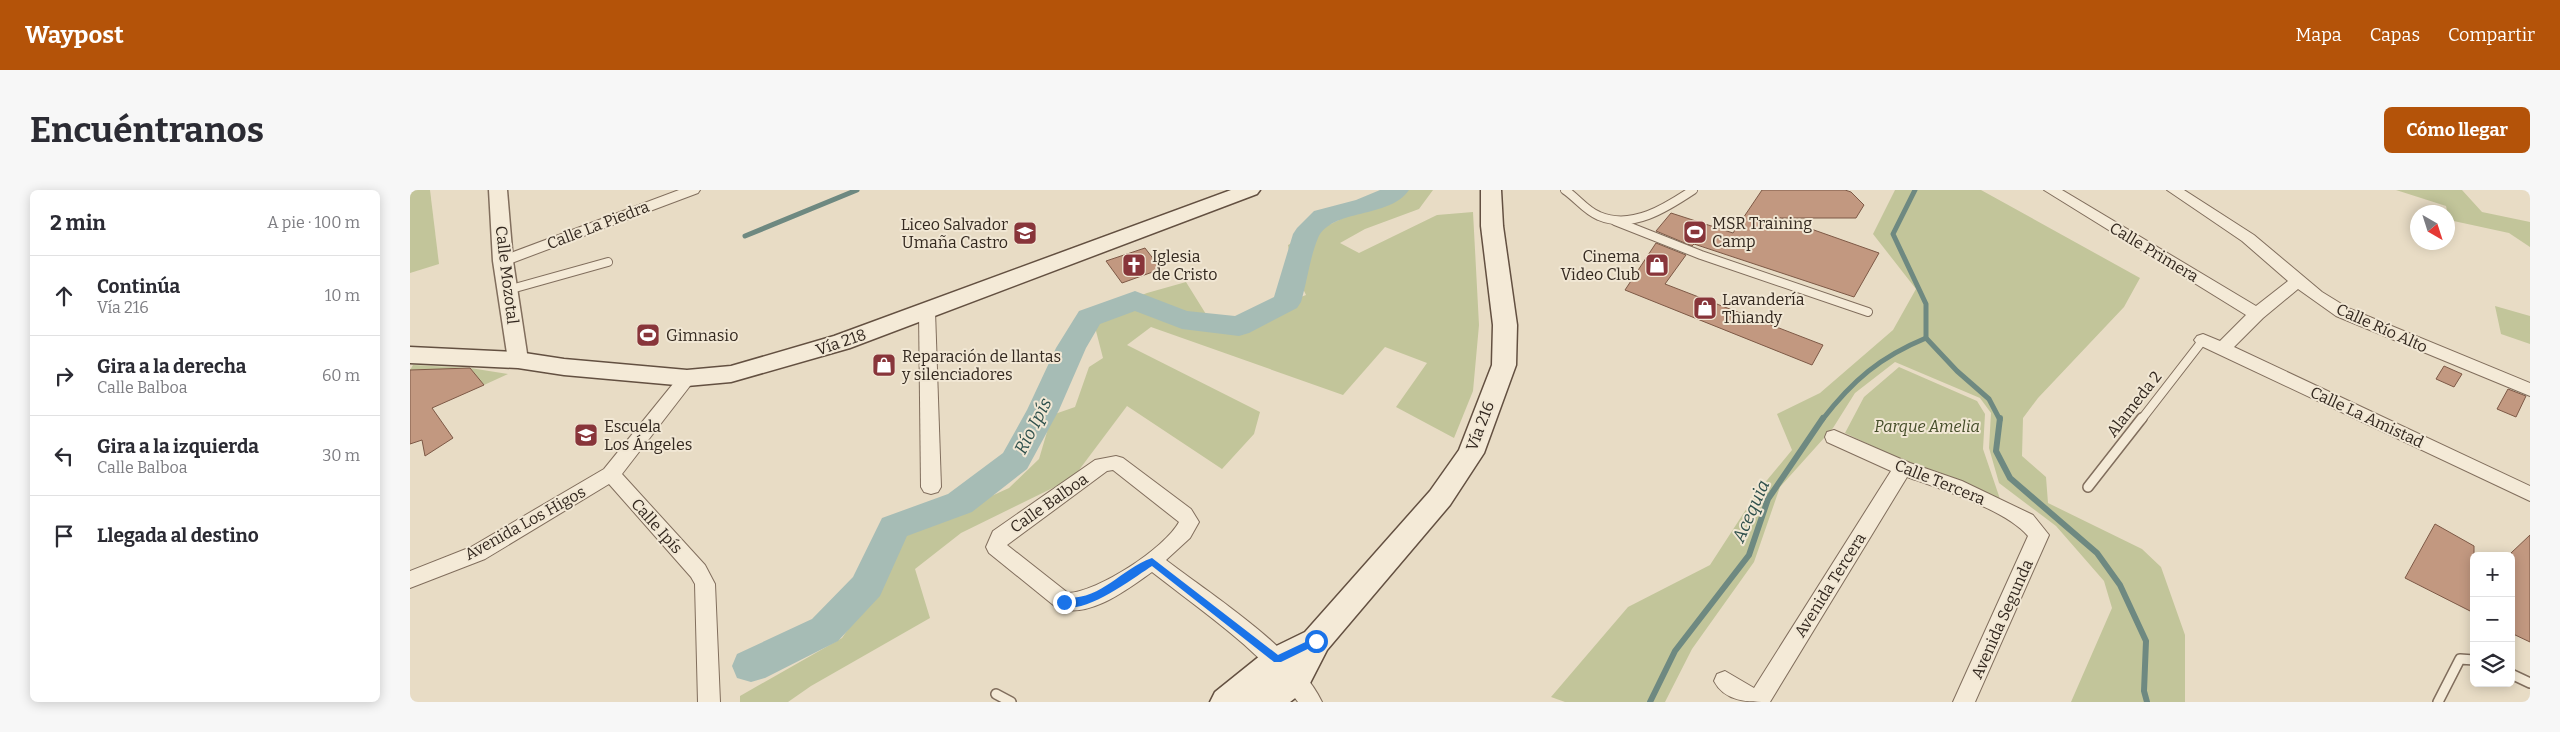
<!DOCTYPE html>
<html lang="es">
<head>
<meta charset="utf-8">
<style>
	:root { --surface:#fff; --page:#f7f7f7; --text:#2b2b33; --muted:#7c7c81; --line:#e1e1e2; --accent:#b45309 }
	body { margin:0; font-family:Bitter,serif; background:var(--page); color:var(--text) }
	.controls { position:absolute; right:15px; bottom:15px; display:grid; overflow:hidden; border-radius:8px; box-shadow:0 2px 12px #0003 }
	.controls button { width:45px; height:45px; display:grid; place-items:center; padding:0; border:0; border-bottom:1px solid var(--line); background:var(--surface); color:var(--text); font:25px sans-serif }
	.compass { position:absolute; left:2000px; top:15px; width:45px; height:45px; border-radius:50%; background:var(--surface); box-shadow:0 2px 12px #0003; rotate:141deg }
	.stop { position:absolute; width:15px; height:15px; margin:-11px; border:4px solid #1a73e8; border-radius:50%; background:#fff }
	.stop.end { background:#1a73e8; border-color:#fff; box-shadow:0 1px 5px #0008 }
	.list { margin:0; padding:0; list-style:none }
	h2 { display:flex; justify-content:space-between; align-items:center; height:65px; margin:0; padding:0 20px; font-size:21px }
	h2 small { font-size:16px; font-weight:400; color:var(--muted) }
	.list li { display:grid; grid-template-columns:32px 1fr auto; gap:15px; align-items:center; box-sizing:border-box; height:80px; padding:0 20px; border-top:1px solid var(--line) }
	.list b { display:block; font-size:19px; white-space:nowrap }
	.list p { margin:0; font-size:16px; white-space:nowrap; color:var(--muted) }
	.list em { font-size:16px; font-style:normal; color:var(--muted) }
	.icon { flex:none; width:28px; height:28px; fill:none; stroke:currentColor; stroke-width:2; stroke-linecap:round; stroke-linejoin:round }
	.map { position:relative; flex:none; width:2120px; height:512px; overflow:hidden; border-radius:8px }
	header { display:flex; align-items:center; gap:30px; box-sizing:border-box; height:70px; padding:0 25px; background:var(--accent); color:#fff }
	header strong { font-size:24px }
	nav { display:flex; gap:28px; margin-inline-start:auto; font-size:18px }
	.intro { display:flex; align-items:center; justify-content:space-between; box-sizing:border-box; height:120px; padding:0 30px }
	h1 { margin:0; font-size:35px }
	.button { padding:12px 22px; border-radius:8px; background:var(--accent); color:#fff; font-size:18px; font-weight:700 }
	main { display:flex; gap:30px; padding:0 30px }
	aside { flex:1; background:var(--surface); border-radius:8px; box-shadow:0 2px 12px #0003 }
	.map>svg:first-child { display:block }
	.green { fill:#c2c59a }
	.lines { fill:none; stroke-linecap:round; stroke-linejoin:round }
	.stream-far1 { stroke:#6e8981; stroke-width:5 }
	.stream { stroke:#6e8981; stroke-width:6 }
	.river { fill:#a6bcb5; fill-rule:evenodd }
	.building { fill:#c29880; stroke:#7d5946 }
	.service-far1-casing { stroke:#816e5d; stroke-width:10 }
	.service-casing { stroke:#816e5d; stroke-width:12 }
	.minor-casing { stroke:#816e5d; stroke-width:2 }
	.tertiary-casing { stroke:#816e5d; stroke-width:3 }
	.secondary-casing { stroke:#635041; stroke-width:3 }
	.service-far1 { stroke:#f4ead7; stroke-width:8 }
	.service { stroke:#f4ead7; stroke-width:9 }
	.minor { fill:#f4ead7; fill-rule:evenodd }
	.tertiary { fill:#f4ead7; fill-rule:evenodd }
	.secondary { fill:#f4ead7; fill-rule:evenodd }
	.route { fill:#1a73e8 }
	.labels { text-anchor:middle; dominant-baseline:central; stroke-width:4; stroke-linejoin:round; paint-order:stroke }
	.poi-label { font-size:16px; fill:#33281f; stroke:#f1e7d4; text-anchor:start }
	.street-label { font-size:16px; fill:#33281f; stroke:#f1e7d4 }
	.park-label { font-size:16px; font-style:italic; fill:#454d29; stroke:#f1e7d4 }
	.water-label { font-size:18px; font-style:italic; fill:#30514d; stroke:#f1e7d4 }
</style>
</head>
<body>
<header>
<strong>Waypost</strong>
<nav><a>Mapa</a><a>Capas</a><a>Compartir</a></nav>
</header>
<div class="intro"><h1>Encuéntranos</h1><a class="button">Cómo llegar</a></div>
<main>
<aside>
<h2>2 min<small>A pie · 100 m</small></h2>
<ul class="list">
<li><svg class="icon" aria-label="ahead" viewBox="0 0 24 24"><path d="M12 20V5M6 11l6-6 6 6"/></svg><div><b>Continúa</b><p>Vía 216</p></div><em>10 m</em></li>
<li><svg class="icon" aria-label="right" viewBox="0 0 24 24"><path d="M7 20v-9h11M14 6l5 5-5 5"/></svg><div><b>Gira a la derecha</b><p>Calle Balboa</p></div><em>60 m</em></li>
<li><svg class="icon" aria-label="left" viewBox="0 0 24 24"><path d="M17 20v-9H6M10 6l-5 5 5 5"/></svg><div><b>Gira a la izquierda</b><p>Calle Balboa</p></div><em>30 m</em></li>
<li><svg class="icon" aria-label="arrive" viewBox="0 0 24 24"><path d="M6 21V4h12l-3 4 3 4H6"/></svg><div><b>Llegada al destino</b></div></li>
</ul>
</aside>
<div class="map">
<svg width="2120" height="512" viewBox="0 0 2120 512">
	<rect width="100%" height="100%" fill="#e8dcc5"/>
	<g class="green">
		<polygon points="0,0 20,0 29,74 0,83"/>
		<polygon points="990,0 1023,0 1009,19 955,39 930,53 949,63 1027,25 1063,22 1069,135 1063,201 1044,248 986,217 1017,173 975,157 933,205 741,137 717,155 850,222 844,244 812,279 717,216 663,288 551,343 505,379 520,428 401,496 378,512 330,512 330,506 432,448 466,399 453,369 496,345 599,298 629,269 642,225 665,217 679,177 693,168 685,137 712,113 737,103 776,92 799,129 841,126 896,105 881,74 878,55"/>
		<polygon points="1485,0 1571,0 1730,88 1714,117 1628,208 1613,228 1612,266 1636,287 1638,313 1732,359 1751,377 1775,445 1775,512 1661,512 1702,418 1694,391 1646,336 1589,293 1579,258 1581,223 1570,208 1485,172 1445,203 1423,238 1370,297 1344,372 1282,459 1255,512 1155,512 1141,507 1218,417 1300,375 1348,301 1382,260 1367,224 1410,203 1483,140 1506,99 1463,44"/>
		<polygon points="1986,0 2052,0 2072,22 2120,32 2120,57 2099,43 2039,30 2036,16"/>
		<polygon points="2085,116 2120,126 2120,154 2091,144"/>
		<polygon points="3,175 60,178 98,184 74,195 60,178 0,180"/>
		<polygon points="1489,177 1567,211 1575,224 1573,259 1590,309 1498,273 1435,243 1454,207"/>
	</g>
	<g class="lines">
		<g class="stream-far1">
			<polyline points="1505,0 1483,44 1516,114 1516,148 1547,181 1579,209 1590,230"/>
			<polyline points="335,46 447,0"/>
			<path d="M1412,230C1443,190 1470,167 1516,148"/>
		</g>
		<g class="stream">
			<polyline points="1590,228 1586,261 1600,288 1687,363 1710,395 1736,451 1734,501 1737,512"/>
			<polyline points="1240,512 1265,461 1339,365 1358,309 1413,228"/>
		</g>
		<path class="river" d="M970,0H999C979,29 922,18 908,48C900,67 897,92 891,112L887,118L839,143L829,146L772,139L725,121L690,134L676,158L649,220L617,279L562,322L497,346L470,406L428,451L355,488L341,492L327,488L322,476L327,464L402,429L443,387L472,328L538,304L593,263L617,220L646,158L669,121L725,101L777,121L825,126L864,107L883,44L887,38L904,21L946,10Z"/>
	</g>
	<g class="building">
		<polygon points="1352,0 1435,0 1441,2 1454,15 1446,28 1370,28 1469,63 1444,107 1284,54 1282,56 1246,41 1261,23 1323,43"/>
		<polygon points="1246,53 1276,65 1255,94 1413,155 1402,175 1215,100"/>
		<polygon points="735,58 751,79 712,93 696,71"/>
		<polygon points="2034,176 2052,184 2044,197 2026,189"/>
		<polygon points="60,178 74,195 22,218 43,248 15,266 12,250 0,254 0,180"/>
		<polygon points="2098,199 2116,206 2106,227 2087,219"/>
		<polygon points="2025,334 2064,356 2064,423 1995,388"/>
		<polygon points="2120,345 2120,452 2101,443 2101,363"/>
	</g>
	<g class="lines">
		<g class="service-far1-casing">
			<g id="service-far1">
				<path d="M1155,0C1167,8 1176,21 1189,26C1222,40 1256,18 1283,0"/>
				<polyline points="1205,31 1291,65 1458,122"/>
				<polyline points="98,100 198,72"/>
				<polyline points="1731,230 1793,150"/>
			</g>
		</g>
		<g class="service-casing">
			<g id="service">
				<polyline points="1678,297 1732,228"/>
				<polyline points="2101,484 2120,493"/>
				<polyline points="586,504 601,512"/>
				<polyline points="2028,512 2050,469 2064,470"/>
			</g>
		</g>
		<g class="minor-casing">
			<g id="minor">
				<polygon points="269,0 290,0 288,3 99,74 87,74 85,71 87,68"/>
				<polygon points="1634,0 1652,0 1846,116 1878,91 1832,51 1757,0 1774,0 1844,45 1912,102 1938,118 2120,193 2120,206 1926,126 1888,99 1853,128 1824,157 2120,296 2120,311 1787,154 1784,150 1787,146 1793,144 1810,151 1836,125"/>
				<polygon points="517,116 523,117 525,121 531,297 528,302 521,304 514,302 511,297 509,121 511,117"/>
				<polygon points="277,182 283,184 286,188 283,192 212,284 295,375 305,394 310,512 288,512 285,394 281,387 199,294 75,369 0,398 0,381 61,357 194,279 271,184"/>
				<path d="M1424,240L1500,273L1552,291L1623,325L1639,345L1565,512H1543L1618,346C1596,320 1531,299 1497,287L1360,512C1338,512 1315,512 1304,491L1307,484L1315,481L1344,498L1481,281L1417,252L1415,247L1417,242Z"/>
				<path d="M706,266L713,268L781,319L789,332L780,348L756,370C804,407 886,458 912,512H888C849,459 793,422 742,382C716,400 680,429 647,418L579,363L576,357L583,341L685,270ZM703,280L769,332C755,358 688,402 658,403L597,355L697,281Z"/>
			</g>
		</g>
		<g class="tertiary-casing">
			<polygon id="tertiary" points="79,0 97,0 103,71 118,170 115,175 108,177 101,175 98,170 83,71"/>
		</g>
		<g class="secondary-casing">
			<g id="secondary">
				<polygon points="821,0 850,0 847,4 440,158 321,192 277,196 154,185 108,178 0,173 0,157 108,162 154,169 277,180 321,176 424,146"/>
				<polygon points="1071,0 1091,0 1093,36 1107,135 1106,175 1074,263 1040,315 917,460 897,499 880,512 800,512 805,502 856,461 895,442 1020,301 1049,260 1082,175 1083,135 1071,36"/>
			</g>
		</g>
		<use href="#service-far1" class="service-far1"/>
		<use href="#service" class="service"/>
		<use href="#minor" class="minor"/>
		<use href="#tertiary" class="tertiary"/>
		<use href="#secondary" class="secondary"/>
	</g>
	<path class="route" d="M742,368L868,465L906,447L911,451L910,453L871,472H864L742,376C726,386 665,433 649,412L654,408C692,410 709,380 742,368Z"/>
	<defs>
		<g id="stadium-square" transform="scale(1.25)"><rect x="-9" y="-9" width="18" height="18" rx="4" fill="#88353a" stroke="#f1e7d4"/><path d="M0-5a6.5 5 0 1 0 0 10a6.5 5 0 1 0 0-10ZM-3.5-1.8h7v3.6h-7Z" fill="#fff"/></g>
		<g id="school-square" transform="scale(1.25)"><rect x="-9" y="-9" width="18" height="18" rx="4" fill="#88353a" stroke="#f1e7d4"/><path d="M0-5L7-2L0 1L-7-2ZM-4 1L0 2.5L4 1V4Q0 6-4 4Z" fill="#fff"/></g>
		<g id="church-square" transform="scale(1.25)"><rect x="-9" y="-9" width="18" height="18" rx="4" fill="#88353a" stroke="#f1e7d4"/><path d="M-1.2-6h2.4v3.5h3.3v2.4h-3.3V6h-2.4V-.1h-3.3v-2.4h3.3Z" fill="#fff"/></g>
		<g id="shop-square" transform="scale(1.25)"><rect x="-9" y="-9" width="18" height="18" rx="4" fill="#88353a" stroke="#f1e7d4"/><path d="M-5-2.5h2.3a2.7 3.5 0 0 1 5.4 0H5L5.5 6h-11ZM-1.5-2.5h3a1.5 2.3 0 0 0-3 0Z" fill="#fff"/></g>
	</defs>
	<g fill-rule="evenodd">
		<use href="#stadium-square" x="1285" y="42"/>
		<use href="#school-square" x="615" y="43"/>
		<use href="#church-square" x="724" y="75"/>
		<use href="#shop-square" x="1247" y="75"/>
		<use href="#shop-square" x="1295" y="118"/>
		<use href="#stadium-square" x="238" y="145"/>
		<use href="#shop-square" x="474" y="175"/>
		<use href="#school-square" x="176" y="245"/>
	</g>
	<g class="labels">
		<g class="poi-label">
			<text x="1302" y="33">MSR Training<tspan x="1302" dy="18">Camp</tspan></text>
			<text x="598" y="34" text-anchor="end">Liceo Salvador<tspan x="598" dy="18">Umaña Castro</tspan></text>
			<text x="742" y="66">Iglesia<tspan x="742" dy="18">de Cristo</tspan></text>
			<text x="1230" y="66" text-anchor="end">Cinema<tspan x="1230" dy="18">Video Club</tspan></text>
			<text x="1312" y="109">Lavandería<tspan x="1312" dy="18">Thiandy</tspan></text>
			<text x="256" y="145">Gimnasio</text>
			<text x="492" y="166">Reparación de llantas<tspan x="492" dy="18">y silenciadores</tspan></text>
			<text x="194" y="236">Escuela<tspan x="194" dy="18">Los Ángeles</tspan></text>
		</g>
		<g class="street-label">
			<text transform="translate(188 35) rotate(-21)">Calle La Piedra</text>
			<text transform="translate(1744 62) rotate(31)">Calle Primera</text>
			<text transform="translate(97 85) rotate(83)">Calle Mozotal</text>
			<text transform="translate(1972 138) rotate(24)">Calle Río Alto</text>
			<text transform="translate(431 152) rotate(-19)">Vía 218</text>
			<text transform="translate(1724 214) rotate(-52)">Alameda 2</text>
			<text transform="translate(1957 227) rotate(25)">Calle La Amistad</text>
			<text transform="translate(1070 236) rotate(-69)">Vía 216</text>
			<text transform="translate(1530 292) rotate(22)">Calle Tercera</text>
			<text transform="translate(639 313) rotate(-35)">Calle Balboa</text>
			<text transform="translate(115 333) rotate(-29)">Avenida Los Higos</text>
			<text transform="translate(247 336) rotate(48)">Calle Ipís</text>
			<text transform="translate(1420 395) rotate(-58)">Avenida Tercera</text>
			<text transform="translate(1592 429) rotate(-66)">Avenida Segunda</text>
		</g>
		<g class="park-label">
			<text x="1517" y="236">Parque Amelia</text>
		</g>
		<g class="water-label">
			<text transform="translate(623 236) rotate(-63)">Río Ipís</text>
			<text transform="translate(1341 321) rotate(-66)">Acequia</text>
		</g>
	</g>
</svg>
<div class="controls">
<button>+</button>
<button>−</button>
<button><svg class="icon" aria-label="layers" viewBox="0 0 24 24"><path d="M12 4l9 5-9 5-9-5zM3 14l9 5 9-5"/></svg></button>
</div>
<svg class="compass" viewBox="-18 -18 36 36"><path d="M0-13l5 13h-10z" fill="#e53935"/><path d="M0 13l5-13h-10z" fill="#7c7c81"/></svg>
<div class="stop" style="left:906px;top:451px"></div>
<div class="stop end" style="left:654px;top:412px"></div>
</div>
</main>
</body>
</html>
